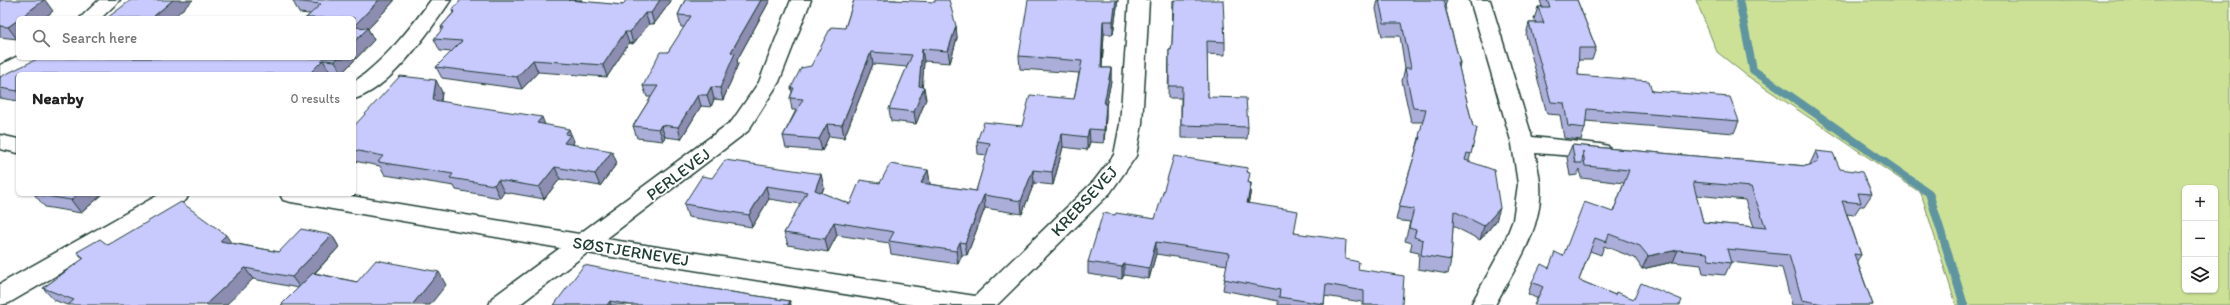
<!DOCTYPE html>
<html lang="en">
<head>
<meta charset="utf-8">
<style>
	:root { --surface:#fff; --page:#f2f2f2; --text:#222; --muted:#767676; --line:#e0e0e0 }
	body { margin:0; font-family:Itim,sans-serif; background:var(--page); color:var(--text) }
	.controls { position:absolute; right:12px; bottom:12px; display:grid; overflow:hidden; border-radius:6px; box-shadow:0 1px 3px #0004 }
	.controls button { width:36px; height:36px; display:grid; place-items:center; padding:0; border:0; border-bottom:1px solid var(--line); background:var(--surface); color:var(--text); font:20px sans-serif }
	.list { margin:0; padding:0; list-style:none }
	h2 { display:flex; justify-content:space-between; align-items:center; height:52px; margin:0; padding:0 16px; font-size:17px }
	h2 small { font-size:13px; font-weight:400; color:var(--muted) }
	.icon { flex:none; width:22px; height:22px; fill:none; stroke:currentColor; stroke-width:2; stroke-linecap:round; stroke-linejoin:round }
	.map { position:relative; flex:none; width:2230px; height:305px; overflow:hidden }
	.search { position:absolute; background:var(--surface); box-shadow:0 1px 3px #0004; left:16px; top:16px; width:340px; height:44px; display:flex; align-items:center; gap:10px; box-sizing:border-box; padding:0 14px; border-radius:6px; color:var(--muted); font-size:15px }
	.panel { position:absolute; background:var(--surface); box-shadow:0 1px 3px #0004; left:16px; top:72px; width:340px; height:124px; border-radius:6px }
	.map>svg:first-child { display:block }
	.green { fill:#cce196; stroke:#768f65; fill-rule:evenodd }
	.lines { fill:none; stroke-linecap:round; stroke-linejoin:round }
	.stream { stroke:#5e95a1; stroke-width:8 }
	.minor-casing { stroke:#1f3d34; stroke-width:3 }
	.minor { fill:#fff; fill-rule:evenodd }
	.wall { fill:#acaeda; stroke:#1f3d34; fill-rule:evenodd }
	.shaded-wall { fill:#8c8db1; stroke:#1f3d34 }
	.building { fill:#c8cafd; stroke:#1f3d34; fill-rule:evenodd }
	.labels { text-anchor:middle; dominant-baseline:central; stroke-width:3.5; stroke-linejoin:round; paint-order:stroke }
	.street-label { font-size:17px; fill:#1f3d34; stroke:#fff }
</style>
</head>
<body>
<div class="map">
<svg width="2230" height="305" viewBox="0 0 2230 305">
	<rect width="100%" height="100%" fill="#fff"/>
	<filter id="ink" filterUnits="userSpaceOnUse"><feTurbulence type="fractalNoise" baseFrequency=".025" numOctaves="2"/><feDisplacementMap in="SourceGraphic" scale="8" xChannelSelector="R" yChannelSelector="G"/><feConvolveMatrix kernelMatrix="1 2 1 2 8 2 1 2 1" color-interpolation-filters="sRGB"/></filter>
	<g filter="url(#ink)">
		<path class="green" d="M1696,0H2230V305H1956L1921,193L1746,75L1717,52ZM2185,188H2215V290H2185Z"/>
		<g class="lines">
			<polyline class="stream" points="1739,0 1753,70 1929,193 1964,305"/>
			<g class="minor-casing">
				<g id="minor">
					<polygon points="99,0 120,0 101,18 80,18"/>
					<path d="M431,0H451C430,30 391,89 354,99V82C386,59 408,31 431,0Z"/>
					<polygon points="791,0 811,0 779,82 748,131 606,239 975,296 1094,181 1114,155 1120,124 1129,0 1149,0 1142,124 1136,156 1110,193 997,305 913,305 587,253 519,305 489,305 492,298 560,248 291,202 283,200 280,194 339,194 579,234 732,121 759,82"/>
					<path d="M1470,0H1490L1532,137L1600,144L1608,146L1611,151L1608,156L1600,158L1535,153C1537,163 1539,173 1540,183C1544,227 1515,268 1495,305H1471L1503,246L1513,220L1518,184L1512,144Z"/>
					<polygon points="18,56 18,58 40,58 37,62 0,79 0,65"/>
					<polygon points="0,135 18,139 18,153 0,149"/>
					<polygon points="160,194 189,194 186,200 9,303 0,305 0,284"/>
				</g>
			</g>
			<use href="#minor" class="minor"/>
		</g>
		<g class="wall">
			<polygon points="0,0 53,11 44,18 18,18 18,38 17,39 0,37"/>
			<polygon points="461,0 582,0 581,2 623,5 671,1 654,24 649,24 633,44 629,43 607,77 538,72 522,89 442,78 436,67 452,52 440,51 434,39 442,30 441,27 453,13 452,10"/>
			<polygon points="685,0 770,0 737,60 738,64 723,100 714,99 711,107 701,106 681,139 665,137 663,141 637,138 633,126 651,97 647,97 643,86 668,52 685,27 681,27 678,15"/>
			<polygon points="854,0 896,0 956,26 957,38 950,63 924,61 922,87 926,99 916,124 891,121 889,109 907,67 873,64 844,138 829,136 822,151 786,148 783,136 796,110 792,110 790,98 792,92 791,88 811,66 845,28"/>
			<polygon points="1118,0 1113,34 1104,34 1102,68 1111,68 1111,81 1106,106 1106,117 1104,143 1090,142 1087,150 1063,147 1053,185 1034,183 1022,214 985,208 967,255 962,255 958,264 891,254 889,243 837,235 828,252 788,245 784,233 801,204 769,199 752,227 688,217 684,204 712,178 824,187 822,193 850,204 880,183 928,170 930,183 929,184 976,191 987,155 978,154 977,141 1022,126 1074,99 1079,73 1020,69 1019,56"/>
			<polygon points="1173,0 1225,42 1225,55 1207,54 1208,97 1248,127 1247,139 1181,138 1181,98 1168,98 1169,50 1171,50 1172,45"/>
			<polygon points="1378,0 1447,0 1445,6 1460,63 1459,68 1473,127 1477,128 1469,161 1496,221 1480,240 1453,226 1451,260 1448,274 1418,269 1419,253 1410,251 1412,243 1405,241 1410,222 1396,220 1399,207 1416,150 1423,122 1411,122 1402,81 1405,68 1400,36 1382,36 1376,9"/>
			<polygon points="1540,0 1577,0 1596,48 1592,60 1578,60 1578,75 1652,91 1739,121 1734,133 1585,121 1585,128 1581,140 1564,138 1560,115 1547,114 1526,35 1529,23 1536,23 1534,19 1538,7 1542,7"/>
			<polygon points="293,1 394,1 368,29 374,40 342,73 330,72 327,74 18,74 18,101 0,98 0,77 53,60 263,58 310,14 299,13"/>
			<polygon points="442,92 441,102 545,125 574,141 573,143 574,145 617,163 600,186 560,179 544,199 504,192 500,198 456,190 454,186 385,175 380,166 354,161 354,125"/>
			<path d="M1572,145L1806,166L1810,165V164L1816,151L1872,194L1864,206H1860L1854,215L1847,214L1861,255L1857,261L1873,305H1792L1782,268L1731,262L1725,275L1703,273L1701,265L1673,262L1642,269L1635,258L1604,246L1601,255L1590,251L1579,280L1615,295L1634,299H1538L1528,294L1532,282L1613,212L1624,183L1581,178L1580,169L1577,175L1570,176L1567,157ZM1696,195L1745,200L1754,227L1703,222Z"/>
			<polygon points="1248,168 1247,172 1248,183 1251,183 1250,195 1248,203 1295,233 1345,259 1358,269 1402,305 1362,305 1362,302 1325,296 1324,305 1278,305 1278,301 1223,290 1227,265 1156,254 1149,279 1124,275 1122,279 1088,274 1088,262 1115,215 1155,219"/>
			<polygon points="34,194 103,194 81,213 45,207"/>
			<polygon points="332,235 339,247 315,273 357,282 446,285 298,288 253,279 67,305 54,300 43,288 83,259 77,252 108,245 232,243 279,252"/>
			<polygon points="686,285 790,301 791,305 554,305"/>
		</g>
		<g class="shaded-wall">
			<polygon points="44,0 45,0 53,11 44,18 20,18"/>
			<polygon points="173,0 193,0 173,18 155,18 154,16"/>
			<polygon points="379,0 393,0 394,1 368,29 374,40 342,73 335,61 338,58 354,58 354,26"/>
			<polygon points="570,0 582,0 573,12"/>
			<polygon points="660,0 671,0 671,1 654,24 651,13"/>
			<polygon points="761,0 770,0 737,60 738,64 723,100 720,88 731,52"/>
			<polygon points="1116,0 1118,0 1113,34 1113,21"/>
			<polygon points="645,13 649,24 633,44 630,32"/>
			<polygon points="18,20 18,38 17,39 8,27"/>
			<polygon points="1103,21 1104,34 1101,80 1101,68"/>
			<polygon points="956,26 957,38 950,63 948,51"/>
			<polygon points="625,32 629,43 607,77 603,65"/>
			<polygon points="922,49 924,61 922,93 924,87 926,99 916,124 914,112 919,86"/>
			<polygon points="871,52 873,64 844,138 842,125"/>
			<polygon points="323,60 330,72 327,74 309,74"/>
			<polygon points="533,60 538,72 522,89 517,77"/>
			<polygon points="1111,68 1111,81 1106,106 1106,117 1104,143 1104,104"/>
			<polygon points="436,80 442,92 439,113 433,100"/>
			<polygon points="711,87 714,99 711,107 707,95"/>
			<polygon points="698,95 701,106 681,139 678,127"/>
			<polygon points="542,117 547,130 537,123"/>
			<polygon points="827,124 829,136 822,151 819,139"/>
			<polygon points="661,125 665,137 663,141 659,129"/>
			<polygon points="569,129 574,141 573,143 575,148 564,143 565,134"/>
			<polygon points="1089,129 1090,142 1087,150 1087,137"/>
			<polygon points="1062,134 1063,147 1053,185 1052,172"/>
			<polygon points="612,151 617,163 600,186 595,174"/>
			<polygon points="555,167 560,179 544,199 539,187"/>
			<polygon points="928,170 930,183 923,196 921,183"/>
			<polygon points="1033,170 1034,183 1022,214 1021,201"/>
			<polygon points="821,174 824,187 818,203 815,190"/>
			<polygon points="498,180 504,192 500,198 494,185"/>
			<polygon points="1251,183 1250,195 1246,215 1247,203"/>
			<polygon points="766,186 769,199 752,227 749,215"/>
			<polygon points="78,194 103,194 81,213 71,200"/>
			<polygon points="984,195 985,208 967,255 965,243"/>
			<polygon points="1500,208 1496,221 1480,240 1484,226"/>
			<polygon points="834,222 837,235 828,252 825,239"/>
			<polygon points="226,235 234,247 220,241"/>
			<polygon points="332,235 339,247 300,288 292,277"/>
			<polygon points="960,242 962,255 958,264 956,251"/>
			<polygon points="1156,242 1156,254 1149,279 1149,268"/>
			<polygon points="1678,250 1673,262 1642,269 1648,256"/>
			<polygon points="1124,264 1124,275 1122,279 1122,267"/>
			<polygon points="245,268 253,279 226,305 205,305"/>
			<polygon points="439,272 446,285 430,305 412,305"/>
			<polygon points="610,301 611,305 607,305"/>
			<polygon points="790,301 791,305 788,305"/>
		</g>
		<g class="building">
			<polygon points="0,0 44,0 20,18 18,18 18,20 8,27 0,26"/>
			<polygon points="131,0 173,0 154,16 160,17 158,18 107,18"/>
			<polygon points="293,0 379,0 354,26 354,18 306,18 321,4 293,1"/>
			<polygon points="461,0 570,0 569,0 623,5 626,0 660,0 651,13 645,13 630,32 625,32 603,65 533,60 517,77 436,67 462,41 434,39 444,27 441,27 455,11 452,10"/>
			<polygon points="685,0 761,0 731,52 735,53 720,88 711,87 707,95 698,95 678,127 661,125 659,129 633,126 658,86 643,86 660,52 668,52 691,16 678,15"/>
			<polygon points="854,0 893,0 935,2 935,0 949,0 956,26 948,51 922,49 919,86 924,87 914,112 889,109 912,55 871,52 842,125 827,124 819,139 783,136 803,99 790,98 794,88 791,88 801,68 811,66 831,27 845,28"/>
			<polygon points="1028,0 1116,0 1113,21 1103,21 1101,68 1111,68 1104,104 1106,104 1104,130 1089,129 1087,137 1062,134 1052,172 1033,170 1021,201 984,195 965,243 960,242 956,251 889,241 894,232 834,222 825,239 784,233 807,192 766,186 749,215 684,204 702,176 712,178 725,160 821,174 815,190 850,204 860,180 880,183 890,164 928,170 921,183 976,191 990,143 977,141 984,122 1022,126 1030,95 1074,99 1082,61 1019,56"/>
			<polygon points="1174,0 1223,0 1225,42 1207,41 1208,97 1246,98 1248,127 1181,125 1182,86 1169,86 1169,50 1171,50 1172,44"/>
			<polygon points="1379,0 1443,0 1460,63 1458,63 1473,127 1477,128 1471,154 1467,153 1465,160 1494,170 1500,208 1484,226 1454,211 1451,260 1421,255 1423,240 1414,237 1416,230 1409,228 1414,209 1399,207 1420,137 1419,136 1426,109 1413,108 1405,68 1411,68 1402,23 1384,23"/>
			<polygon points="1547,0 1577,0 1596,48 1579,48 1578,75 1649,81 1652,91 1730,97 1739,121 1587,109 1585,128 1568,126 1564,103 1551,102 1529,23 1544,23 1538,7 1550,7"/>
			<polygon points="354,27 368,28 354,42"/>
			<polygon points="39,58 50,58 53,60 56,58 338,58 335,61 323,60 309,74 18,74 18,91 0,88 0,77"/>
			<polygon points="400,76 436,80 433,100 542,117 537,123 569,129 565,134 570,135 564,143 612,151 595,174 555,167 539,187 498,180 494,185 450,178 453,174 378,162 383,156 354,150 354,125 355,125"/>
			<path d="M1572,145L1806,166L1816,163L1819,158L1816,151L1833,153L1840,169L1862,172L1872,194L1858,193L1861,203L1842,201L1861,255L1854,254L1873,305H1828L1802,300L1789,255L1727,249L1731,263L1709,260L1707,253L1678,250L1648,256L1640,246L1609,234L1606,242L1595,238L1579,280L1615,295L1616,292L1634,299L1641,283L1682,300L1680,305H1534L1543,287L1532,282L1541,264L1549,268L1555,252L1563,256L1584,202L1613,212L1629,170L1585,166L1583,151L1582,163H1575ZM1693,182L1751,187L1766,228L1703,222Z"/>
			<polygon points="1174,156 1248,168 1247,172 1250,173 1248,183 1251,183 1247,203 1298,211 1294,233 1346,240 1345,259 1359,262 1358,269 1404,276 1402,305 1364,305 1364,291 1326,284 1324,304 1279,297 1280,290 1224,279 1229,253 1156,242 1149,268 1124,264 1122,267 1088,262 1103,213 1115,215 1116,213 1155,219"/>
			<polygon points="34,194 78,194 71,200"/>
			<polygon points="181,202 226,235 220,241 279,252 301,229 332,235 292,277 245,268 205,305 68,305 74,300 43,288 84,258 77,252 100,239 108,245"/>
			<polygon points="376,260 439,272 412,305 281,305 313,273 357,282"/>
			<polygon points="584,265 686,285 790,301 788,305 630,305 610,301 607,305 554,305"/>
		</g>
	</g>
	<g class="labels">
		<g class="street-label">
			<text transform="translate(678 174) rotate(-37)">PERLEVEJ</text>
			<text transform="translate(1084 201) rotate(-47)">KREBSEVEJ</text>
			<text transform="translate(631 251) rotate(9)">SØSTJERNEVEJ</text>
		</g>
	</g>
</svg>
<div class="controls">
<button>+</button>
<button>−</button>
<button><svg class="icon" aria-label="layers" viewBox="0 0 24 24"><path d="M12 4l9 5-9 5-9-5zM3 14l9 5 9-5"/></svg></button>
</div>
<div class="search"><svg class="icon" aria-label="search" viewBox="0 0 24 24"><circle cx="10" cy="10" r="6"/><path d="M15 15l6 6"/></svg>Search here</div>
<section class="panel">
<h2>Nearby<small>0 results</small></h2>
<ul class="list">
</ul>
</section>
</div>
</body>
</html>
